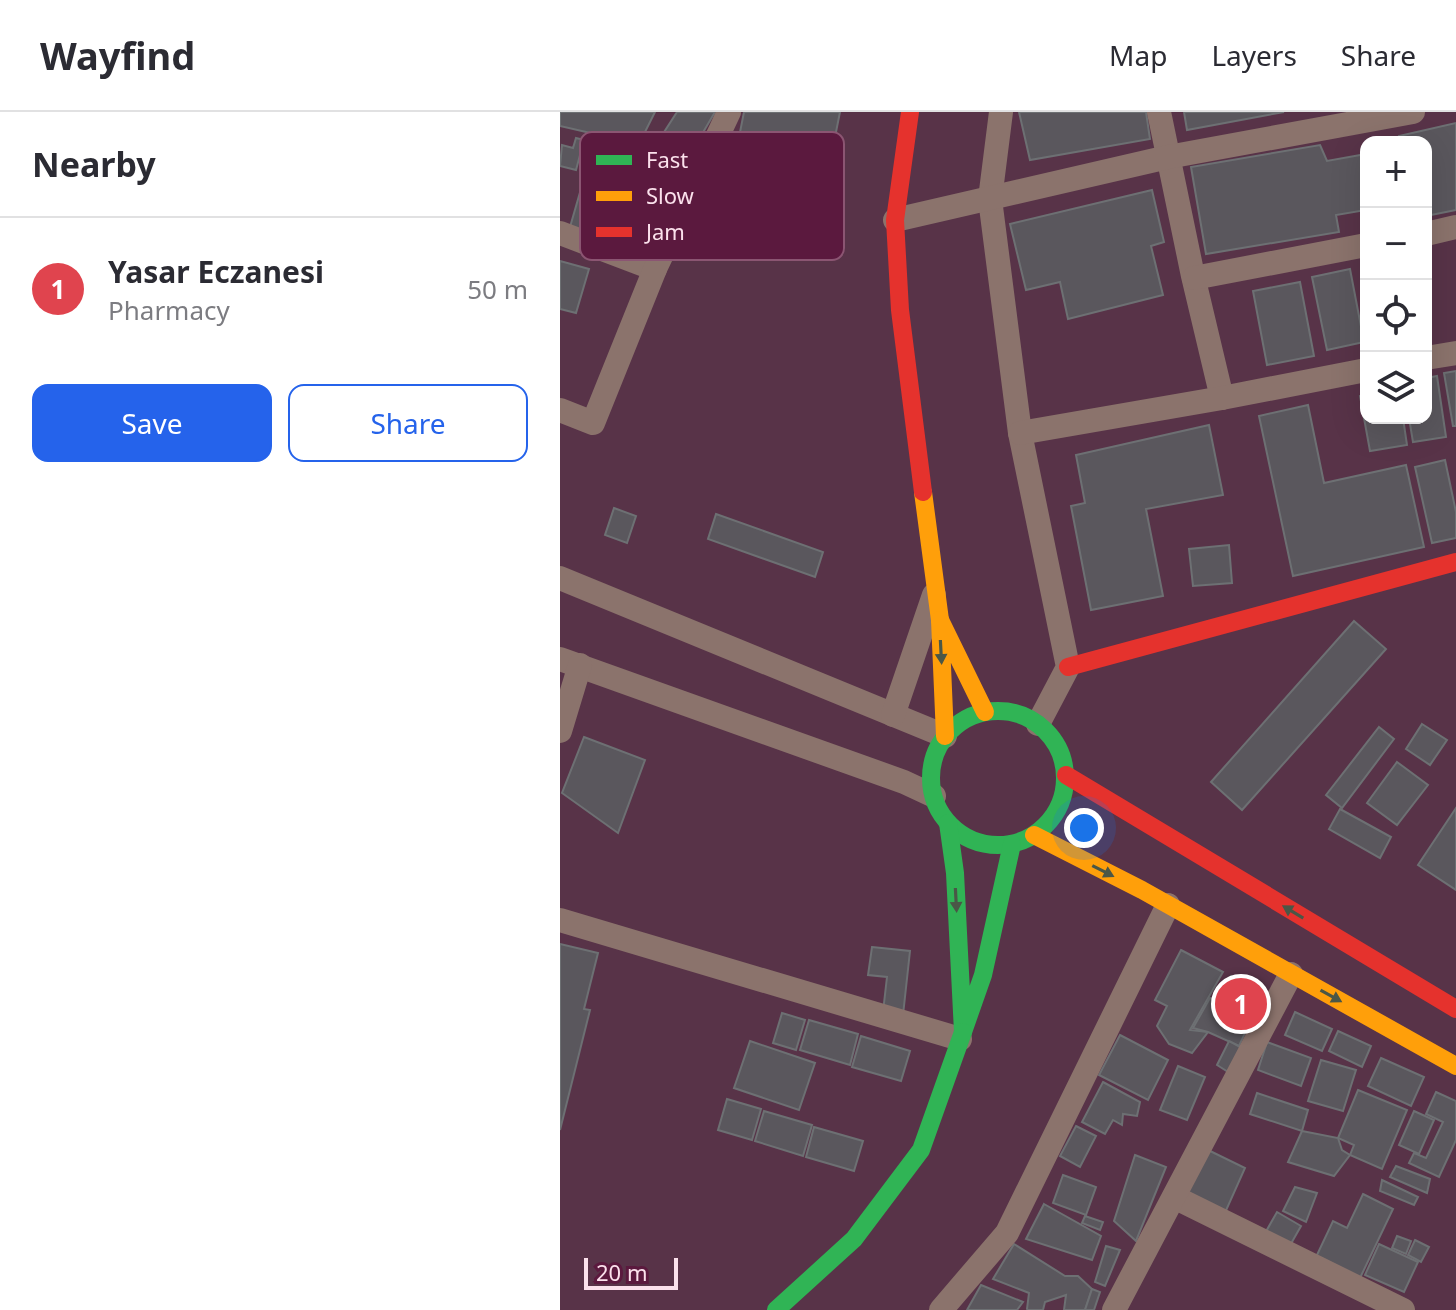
<!DOCTYPE html>
<html lang="en">
<head>
<meta charset="utf-8">
<style>
	:root { --surface:#fff; --page:#f2f2f3; --text:#2b2b33; --muted:#7c7c81; --line:#e1e1e2; --accent:#2563eb }
	body { margin:0; font-family:"Noto Sans",sans-serif; background:var(--page); color:var(--text) }
	.controls { position:absolute; right:24px; top:24px; display:grid; overflow:hidden; border-radius:16px; box-shadow:0 8px 32px #0002 }
	.controls button { width:72px; height:72px; display:grid; place-items:center; padding:0; border:0; border-bottom:2px solid var(--line); background:var(--surface); color:var(--text); font:40px sans-serif }
	.scale { position:absolute; left:24px; bottom:20px; width:94px; box-sizing:border-box; padding-left:8px; border:4px solid #fbe1ec; border-top:0; font-size:22px; line-height:28px; white-space:nowrap; color:#fbe1ec; -webkit-text-stroke:6px #5b193e; paint-order:stroke }
	.you { position:absolute; left:524px; top:716px; width:28px; height:28px; margin:-20px; border:6px solid #fff; border-radius:50%; background:#1a73e8; box-shadow:0 0 0 12px #1a73e833 }
	.badge { display:grid; place-items:center; width:52px; height:52px; border-radius:50%; background:var(--accent); color:#fff; font-size:26px; font-weight:700 }
	.pin { position:absolute; translate:-50% -50%; border:4px solid #fff; box-shadow:0 2px 8px #0006 }
	.list { margin:0; padding:0; list-style:none }
	h2 { display:flex; justify-content:space-between; align-items:center; height:104px; margin:0; padding:0 32px; font-size:34px }
	h2 small { font-size:26px; font-weight:400; color:var(--muted) }
	.list li { display:grid; grid-template-columns:52px 1fr auto; gap:24px; align-items:center; box-sizing:border-box; height:144px; padding:0 32px; border-top:2px solid var(--line) }
	.list b { display:block; font-size:30px; white-space:nowrap }
	.list p { margin:0; font-size:26px; white-space:nowrap; color:var(--muted) }
	.list em { font-size:26px; font-style:normal; color:var(--muted) }
	.actions { display:flex; gap:16px; padding:24px 32px }
	.actions a { flex:1; padding:18px 0; border:2px solid var(--accent); border-radius:16px; text-align:center; font-size:28px; color:var(--accent) }
	.actions .main { background:var(--accent); color:#fff }
	.icon { flex:none; width:44px; height:44px; fill:none; stroke:currentColor; stroke-width:2; stroke-linecap:round; stroke-linejoin:round }
	.map { position:relative; flex:none; width:896px; height:1198px; overflow:hidden }
	header { display:flex; align-items:center; gap:48px; box-sizing:border-box; height:112px; padding:0 40px; background:var(--surface); border-bottom:2px solid var(--line) }
	header strong { font-size:38px }
	nav { display:flex; gap:44px; margin-inline-start:auto; font-size:28px }
	main { display:flex }
	aside { flex:1; background:var(--surface) }
	.map>svg:first-child { display:block }
	.building { fill:#5a575d; stroke:#6d7073; stroke-width:2 }
	.lines { fill:none; stroke-linecap:round; stroke-linejoin:round }
	.street { stroke:#8b736c; stroke-width:24 }
	.fast { stroke:#30b455; stroke-width:18 }
	.slow { stroke:#ff9f0a; stroke-width:18 }
	.jam { stroke:#e5322d; stroke-width:18 }
	.oneway { fill:#4a5747 }
	.key { fill:#5b193e; stroke:#8b5572; stroke-width:2 }
	.key-label { font-size:22px; fill:#fbe1ec }
</style>
</head>
<body>
<header>
<strong>Wayfind</strong>
<nav><a>Map</a><a>Layers</a><a>Share</a></nav>
</header>
<main>
<aside>
<h2>Nearby<small></small></h2>
<ul class="list">
<li><span class="badge" style="background:#e0444e">1</span><div><b>Yasar Eczanesi</b><p>Pharmacy</p></div><em>50 m</em></li>
</ul>
<div class="actions"><a class="main">Save</a><a>Share</a></div>
</aside>
<div class="map">
<svg width="896" height="1198" viewBox="0 0 896 1198">
	<rect width="100%" height="100%" fill="#583348"/>
	<g class="building">
		<polygon points="0,0 95,0 78,34 61,28 0,14"/>
		<polygon points="117,0 155,0 125,51 90,42"/>
		<polygon points="184,0 280,0 252,140 160,121"/>
		<polygon points="459,0 586,0 590,27 470,48"/>
		<polygon points="624,0 724,0 627,18"/>
		<polygon points="896,11 896,98 866,104 866,30 840,30 839,24"/>
		<polygon points="36,25 59,31 33,121 10,115"/>
		<polygon points="16,26 24,28 16,58 0,54 2,33 13,36"/>
		<polygon points="760,33 767,49 806,42 806,98 776,103 779,120 646,142 631,55"/>
		<polygon points="592,78 604,130 591,134 603,183 508,207 500,170 466,178 450,112"/>
		<polygon points="0,149 29,157 16,201 0,197"/>
		<polygon points="790,157 804,230 767,238 752,165"/>
		<polygon points="740,170 754,244 707,253 693,179"/>
		<polygon points="896,259 896,314 893,314 884,261"/>
		<polygon points="877,264 886,325 853,330 849,306 866,306 866,266"/>
		<polygon points="806,283 806,306 828,306 829,308 843,306 847,333 810,339 800,284"/>
		<polygon points="748,293 764,371 846,353 864,435 733,464 699,304"/>
		<polygon points="649,313 663,383 586,397 603,484 531,498 511,394 525,391 516,343"/>
		<polygon points="885,348 896,400 896,426 872,431 855,355"/>
		<polygon points="54,396 76,404 67,431 45,423"/>
		<polygon points="156,402 263,440 255,465 148,427"/>
		<polygon points="669,433 672,471 633,474 629,437"/>
		<polygon points="794,509 826,537 682,698 651,670"/>
		<polygon points="862,612 887,628 870,653 846,637"/>
		<polygon points="819,615 834,627 782,696 766,683"/>
		<polygon points="24,625 85,648 58,721 2,681"/>
		<polygon points="837,650 868,673 837,713 807,691"/>
		<polygon points="896,696 896,778 858,753"/>
		<polygon points="780,697 831,725 820,746 769,717"/>
		<polygon points="0,832 38,841 24,897 30,898 0,1018"/>
		<polygon points="312,835 350,839 343,903 323,900 327,865 308,863"/>
		<polygon points="621,838 663,860 630,918 648,920 632,941 609,932 597,914 607,894 595,888"/>
		<polygon points="671,864 712,886 703,901 679,888 683,881 666,872"/>
		<polygon points="650,886 692,906 679,934 648,920 633,916"/>
		<polygon points="735,900 772,917 762,939 725,923"/>
		<polygon points="222,901 245,908 236,938 213,931"/>
		<polygon points="249,908 298,922 290,953 240,938"/>
		<polygon points="778,919 811,934 802,955 769,939"/>
		<polygon points="560,923 608,948 588,988 539,963"/>
		<polygon points="301,924 350,939 341,969 292,955"/>
		<polygon points="190,929 255,951 239,998 174,976"/>
		<polygon points="669,929 686,938 673,963 657,953"/>
		<polygon points="707,930 751,946 741,974 698,958"/>
		<polygon points="821,946 864,965 851,994 808,974"/>
		<polygon points="761,948 796,958 783,999 748,989"/>
		<polygon points="618,954 645,965 627,1008 600,998"/>
		<polygon points="543,970 580,990 577,1004 563,1002 562,1013 553,1008 545,1022 522,1010"/>
		<polygon points="798,978 847,998 822,1057 790,1043 794,1033 778,1026"/>
		<polygon points="876,980 896,989 896,1028 879,1065 849,1051 854,1041 866,1046 883,1010 866,1002"/>
		<polygon points="697,981 748,998 742,1019 690,1002"/>
		<polygon points="167,987 201,997 192,1028 158,1018"/>
		<polygon points="204,999 252,1013 243,1044 195,1029"/>
		<polygon points="854,999 874,1008 859,1042 839,1033"/>
		<polygon points="516,1014 536,1024 520,1055 500,1044"/>
		<polygon points="254,1015 303,1029 294,1059 246,1045"/>
		<polygon points="742,1019 778,1026 782,1038 790,1043 774,1064 728,1050"/>
		<polygon points="646,1037 685,1056 664,1103 624,1084"/>
		<polygon points="575,1043 606,1055 576,1129 554,1109"/>
		<polygon points="836,1054 870,1067 867,1081 830,1065"/>
		<polygon points="503,1063 536,1075 526,1103 493,1091"/>
		<polygon points="822,1068 858,1085 854,1093 820,1079"/>
		<polygon points="735,1075 757,1081 746,1110 723,1099"/>
		<polygon points="803,1082 833,1097 800,1166 756,1145 773,1109 787,1116"/>
		<polygon points="484,1092 541,1124 532,1148 466,1127"/>
		<polygon points="717,1100 741,1114 728,1137 704,1123"/>
		<polygon points="525,1104 543,1110 540,1118 522,1111"/>
		<polygon points="837,1124 851,1129 846,1142 832,1136"/>
		<polygon points="855,1128 869,1135 861,1150 848,1143"/>
		<polygon points="454,1132 505,1164 518,1164 532,1177 525,1198 504,1198 506,1183 485,1190 483,1198 468,1198 467,1197 469,1181 433,1167"/>
		<polygon points="819,1132 858,1150 844,1180 805,1163"/>
		<polygon points="546,1134 560,1138 545,1174 535,1170"/>
		<polygon points="421,1173 463,1190 457,1198 407,1198"/>
		<polygon points="532,1177 540,1180 534,1198 525,1198"/>
	</g>
	<g class="lines">
		<g class="street">
			<polyline points="441,0 430,87 460,321 508,555 478,612"/>
			<polyline points="599,0 633,164 662,286"/>
			<polyline points="335,108 608,45 853,0"/>
			<polyline points="0,121 95,157"/>
			<polyline points="866,122 896,115"/>
			<polyline points="634,166 806,133"/>
			<polyline points="866,246 896,241"/>
			<polyline points="0,298 33,311 95,157 169,0"/>
			<polyline points="460,321 662,286 806,258"/>
			<polyline points="0,466 385,624"/>
			<polyline points="0,547 344,670 374,684"/>
			<polyline points="333,603 374,483"/>
			<polyline points="0,619 20,553"/>
			<polyline points="0,808 400,927"/>
			<polyline points="614,1085 843,1198"/>
			<polyline points="381,1198 447,1121 608,793"/>
			<polyline points="554,1198 731,862"/>
		</g>
		<g class="fast">
			<circle cx="438" cy="666" r="67"/>
			<polyline points="388,711 395,761 403,920 423,863 452,732"/>
			<polyline points="216,1198 294,1127 361,1038 403,920"/>
		</g>
		<g class="slow">
			<polyline points="363,380 380,508"/>
			<polyline points="385,624 380,508 425,600"/>
			<polyline points="474,723 582,778 896,954"/>
		</g>
		<g class="jam">
			<polyline points="350,0 335,108 340,198 363,380"/>
			<polyline points="508,555 896,450"/>
			<polyline points="506,663 896,897"/>
		</g>
	</g>
	<defs><path id="oneway-solid" d="M-6-.8H1V-3.2L6.5 0L1 3.2V.8H-6Z" transform="scale(2)"/></defs>
	<g class="oneway">
		<use href="#oneway-solid" transform="translate(381 540) rotate(87)"/>
		<use href="#oneway-solid" transform="translate(543 759) rotate(27)"/>
		<use href="#oneway-solid" transform="translate(396 788) rotate(87)"/>
		<use href="#oneway-solid" transform="translate(733 800) rotate(-149)"/>
		<use href="#oneway-solid" transform="translate(771 884) rotate(29)"/>
	</g>
	<rect x="20" y="20" width="264" height="128" rx="12" class="key"/>
	<rect x="36" y="43" width="36" height="10" fill="#30b455"/>
	<rect x="36" y="79" width="36" height="10" fill="#ff9f0a"/>
	<rect x="36" y="115" width="36" height="10" fill="#e5322d"/>
	<g class="key-label">
		<text x="86" y="56">Fast</text>
		<text x="86" y="92">Slow</text>
		<text x="86" y="128">Jam</text>
	</g>
</svg>
<div class="controls">
<button>+</button>
<button>−</button>
<button><svg class="icon" aria-label="locate" viewBox="0 0 24 24"><circle cx="12" cy="12" r="6"/><path d="M12 2v4M12 18v4M2 12h4M18 12h4"/></svg></button>
<button><svg class="icon" aria-label="layers" viewBox="0 0 24 24"><path d="M12 4l9 5-9 5-9-5zM3 14l9 5 9-5"/></svg></button>
</div>
<div class="scale">20 m</div>
<div class="you"></div>
<div class="pin badge" style="left:681px;top:892px;background:#e0444e">1</div>
</div>
</main>
</body>
</html>
